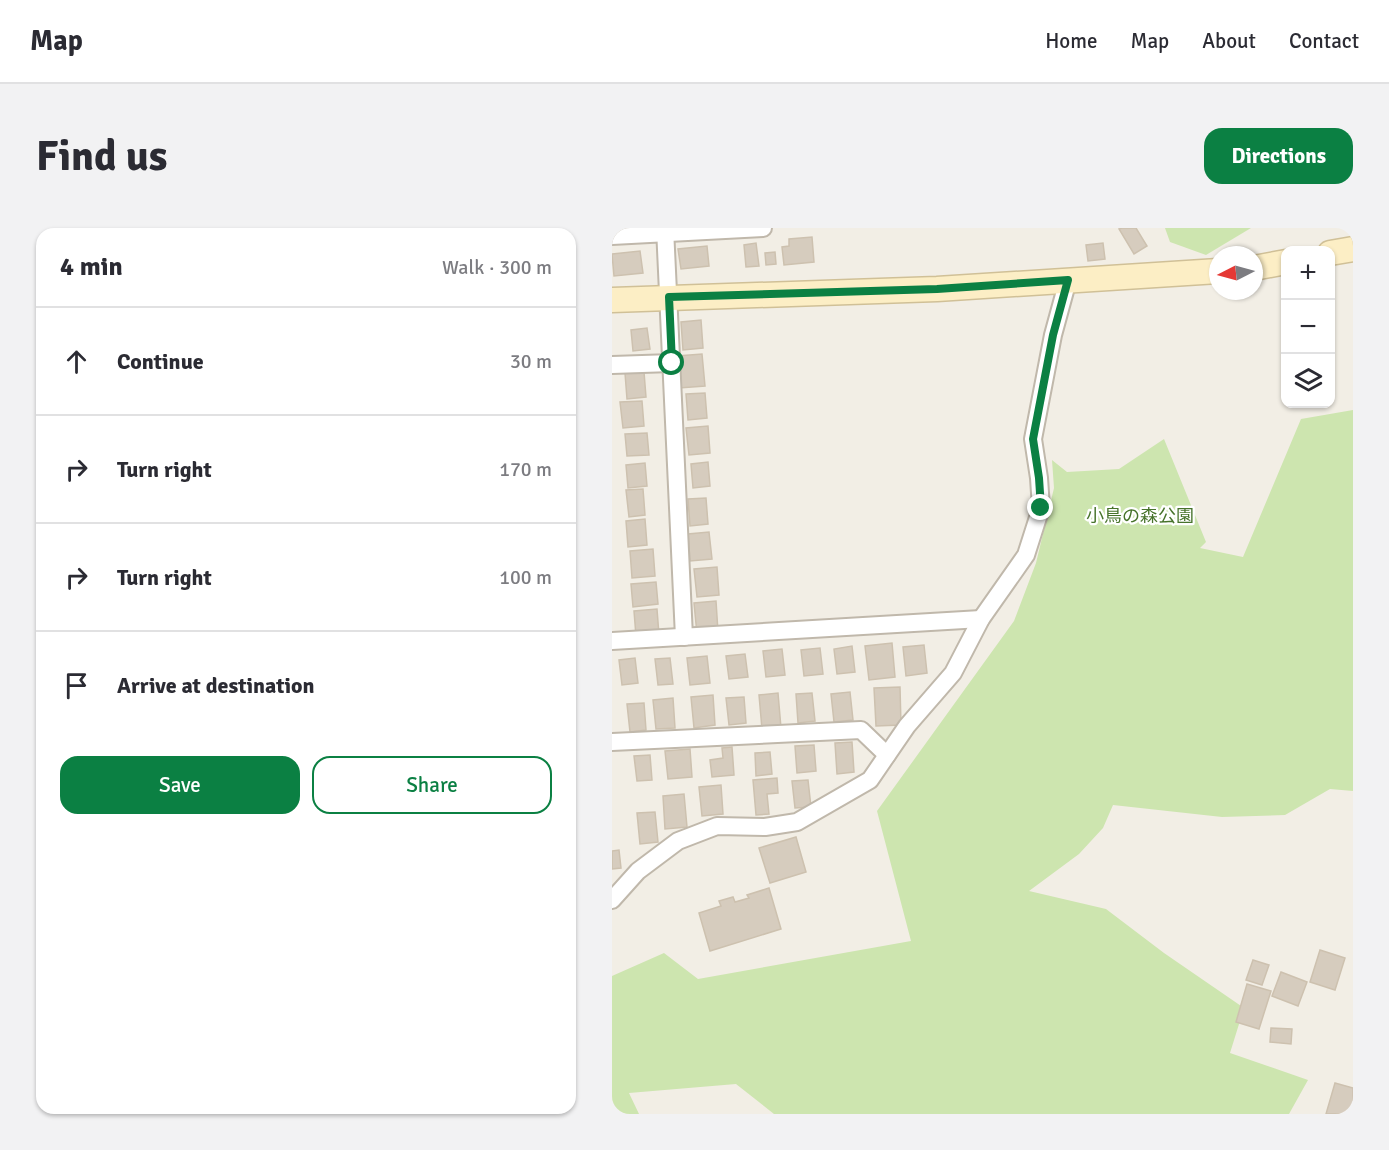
<!DOCTYPE html>
<html lang="en">
<head>
<meta charset="utf-8">
<style>
	:root { --surface:#fff; --page:#f2f2f3; --text:#2b2b33; --muted:#7c7c81; --line:#e1e1e2; --accent:#0b8043 }
	body { margin:0; font-family:Signika,"Noto Sans JP",sans-serif; background:var(--page); color:var(--text) }
	.controls { position:absolute; right:18px; top:18px; display:grid; overflow:hidden; border-radius:12px; box-shadow:0 2px 4px #0004 }
	.controls button { width:54px; height:54px; display:grid; place-items:center; padding:0; border:0; border-bottom:2px solid var(--line); background:var(--surface); color:var(--text); font:30px sans-serif }
	.compass { position:absolute; left:597px; top:18px; width:54px; height:54px; border-radius:50%; background:var(--surface); box-shadow:0 2px 4px #0004; rotate:264deg }
	.stop { position:absolute; width:18px; height:18px; margin:-14px; border:4px solid #0b8043; border-radius:50%; background:#fff }
	.stop.end { background:#0b8043; border-color:#fff; box-shadow:0 2px 6px #0008 }
	.list { margin:0; padding:0; list-style:none }
	h2 { display:flex; justify-content:space-between; align-items:center; height:78px; margin:0; padding:0 24px; font-size:26px }
	h2 small { font-size:20px; font-weight:400; color:var(--muted) }
	.list li { display:grid; grid-template-columns:39px 1fr auto; gap:18px; align-items:center; box-sizing:border-box; height:108px; padding:0 24px; border-top:2px solid var(--line) }
	.list b { display:block; font-size:22px; white-space:nowrap }
	.list em { font-size:20px; font-style:normal; color:var(--muted) }
	.actions { display:flex; gap:12px; padding:18px 24px }
	.actions a { flex:1; padding:14px 0; border:2px solid var(--accent); border-radius:18px; text-align:center; font-size:21px; color:var(--accent) }
	.actions .main { background:var(--accent); color:#fff }
	.icon { flex:none; width:33px; height:33px; fill:none; stroke:currentColor; stroke-width:2; stroke-linecap:round; stroke-linejoin:round }
	.map { position:relative; flex:none; width:741px; height:886px; overflow:hidden; border-radius:18px }
	header { display:flex; align-items:center; gap:36px; box-sizing:border-box; height:84px; padding:0 30px; background:var(--surface); border-bottom:2px solid var(--line) }
	header strong { font-size:28px }
	nav { display:flex; gap:33px; margin-inline-start:auto; font-size:21px }
	.intro { display:flex; align-items:center; justify-content:space-between; box-sizing:border-box; height:144px; padding:0 36px }
	h1 { margin:0; font-size:42px }
	.button { padding:15px 27px; border-radius:18px; background:var(--accent); color:#fff; font-size:21px; font-weight:700 }
	main { display:flex; gap:36px; padding:0 36px }
	aside { flex:1; background:var(--surface); border-radius:18px; box-shadow:0 2px 4px #0004 }
	.map>svg:first-child { display:block }
	.green { fill:#cde5af }
	.building { fill:#d6ccbe; stroke:#cdc1af; stroke-width:1.5 }
	.lines { fill:none; stroke-linecap:round; stroke-linejoin:round }
	.street-casing { stroke:#c0b8ab; stroke-width:20 }
	.secondary-casing { stroke:#d0c097; stroke-width:27 }
	.street { stroke:#fff; stroke-width:16 }
	.secondary { stroke:#fceec5; stroke-width:24 }
	.route { stroke:#0b8043; stroke-width:8 }
	.labels { text-anchor:middle; dominant-baseline:central; stroke-width:4.5; stroke-linejoin:round; paint-order:stroke }
	.park-label { font-size:18px; fill:#47732b; stroke:#fff }
</style>
</head>
<body>
<header>
<strong>Map</strong>
<nav><a>Home</a><a>Map</a><a>About</a><a>Contact</a></nav>
</header>
<div class="intro"><h1>Find us</h1><a class="button">Directions</a></div>
<main>
<aside>
<h2>4 min<small>Walk · 300 m</small></h2>
<ul class="list">
<li><svg class="icon" aria-label="ahead" viewBox="0 0 24 24"><path d="M12 20V5M6 11l6-6 6 6"/></svg><div><b>Continue</b></div><em>30 m</em></li>
<li><svg class="icon" aria-label="right" viewBox="0 0 24 24"><path d="M7 20v-9h11M14 6l5 5-5 5"/></svg><div><b>Turn right</b></div><em>170 m</em></li>
<li><svg class="icon" aria-label="right" viewBox="0 0 24 24"><path d="M7 20v-9h11M14 6l5 5-5 5"/></svg><div><b>Turn right</b></div><em>100 m</em></li>
<li><svg class="icon" aria-label="arrive" viewBox="0 0 24 24"><path d="M6 21V4h12l-3 4 3 4H6"/></svg><div><b>Arrive at destination</b></div></li>
</ul>
<div class="actions"><a class="main">Save</a><a>Share</a></div>
</aside>
<div class="map">
<svg width="741" height="886" viewBox="0 0 741 886">
	<rect width="100%" height="100%" fill="#f2eee5"/>
	<g class="green">
		<polygon points="553,0 639,0 594,27 558,14"/>
		<polygon points="741,182 741,563 718,561 673,587 610,589 501,577 491,600 467,626 417,663 494,681 552,725 632,780 618,825 696,852 677,886 162,886 124,856 17,865 27,886 0,886 0,748 52,725 86,751 299,713 265,583 402,393 424,335 442,260 440,232 455,244 507,241 552,211 594,314 588,320 631,329 689,191"/>
	</g>
	<g class="building">
		<polygon points="510,0 524,0 535,18 522,26 507,1"/>
		<polygon points="200,9 202,34 172,37 170,19 177,18 177,11"/>
		<polygon points="144,15 147,38 134,39 132,17"/>
		<polygon points="491,15 493,31 476,33 474,17"/>
		<polygon points="95,18 97,38 69,41 66,21"/>
		<polygon points="28,23 31,45 2,48 0,26"/>
		<polygon points="163,24 164,36 154,37 153,25"/>
		<polygon points="89,92 91,120 71,122 69,94"/>
		<polygon points="35,100 38,121 21,123 19,102"/>
		<polygon points="90,126 93,158 67,160 65,128"/>
		<polygon points="32,144 34,169 15,171 13,145"/>
		<polygon points="93,165 95,190 76,192 74,166"/>
		<polygon points="30,173 32,198 11,200 8,174"/>
		<polygon points="96,198 98,225 77,227 74,200"/>
		<polygon points="35,205 37,227 15,228 13,206"/>
		<polygon points="96,234 98,258 81,260 79,236"/>
		<polygon points="33,235 35,258 16,260 14,237"/>
		<polygon points="31,261 33,287 17,289 14,262"/>
		<polygon points="94,270 96,296 78,298 76,271"/>
		<polygon points="33,291 35,317 16,319 14,293"/>
		<polygon points="97,304 100,331 78,333 76,306"/>
		<polygon points="41,321 43,348 20,350 18,323"/>
		<polygon points="105,339 107,367 85,369 82,341"/>
		<polygon points="44,354 46,376 21,379 19,356"/>
		<polygon points="104,373 106,404 85,406 82,375"/>
		<polygon points="45,381 47,407 24,408 22,383"/>
		<polygon points="280,415 283,449 257,452 253,418"/>
		<polygon points="312,417 315,445 294,448 291,419"/>
		<polygon points="240,418 243,444 225,446 222,421"/>
		<polygon points="208,420 211,446 192,448 189,422"/>
		<polygon points="170,421 173,447 154,449 151,423"/>
		<polygon points="133,426 136,449 117,451 114,428"/>
		<polygon points="95,428 98,455 78,457 75,430"/>
		<polygon points="23,430 26,455 10,457 7,432"/>
		<polygon points="58,430 61,456 46,457 43,431"/>
		<polygon points="288,459 289,497 264,498 262,460"/>
		<polygon points="238,464 241,492 222,494 219,466"/>
		<polygon points="166,465 169,500 150,501 147,467"/>
		<polygon points="200,465 203,493 186,495 184,466"/>
		<polygon points="101,467 103,497 82,500 79,469"/>
		<polygon points="132,469 134,495 117,497 114,470"/>
		<polygon points="61,470 63,500 44,501 41,472"/>
		<polygon points="32,475 34,502 18,504 15,476"/>
		<polygon points="240,514 242,544 225,546 223,515"/>
		<polygon points="202,517 204,543 185,545 183,518"/>
		<polygon points="120,519 122,547 100,549 98,532 111,530 110,520"/>
		<polygon points="78,521 80,549 56,551 53,523"/>
		<polygon points="158,524 160,546 144,548 143,525"/>
		<polygon points="38,527 40,552 25,553 22,528"/>
		<polygon points="165,550 166,565 155,566 157,586 144,587 141,552"/>
		<polygon points="196,552 199,579 183,580 180,553"/>
		<polygon points="109,557 111,586 90,588 87,559"/>
		<polygon points="72,566 75,599 53,601 51,568"/>
		<polygon points="43,584 46,614 28,616 25,585"/>
		<polygon points="184,609 194,644 158,655 147,620"/>
		<polygon points="7,622 9,640 0,641 0,623"/>
		<polygon points="157,660 169,701 98,723 87,685 109,678 107,673 121,669 123,674 137,670 135,667"/>
		<polygon points="708,722 733,730 723,762 698,754"/>
		<polygon points="641,732 657,737 650,757 634,752"/>
		<polygon points="669,744 695,754 686,778 660,768"/>
		<polygon points="635,756 659,763 647,801 624,794"/>
		<polygon points="659,800 680,801 679,816 658,814"/>
		<polygon points="723,855 741,860 741,886 714,886"/>
	</g>
	<g class="lines">
		<g class="street-casing">
			<g id="street">
				<polyline points="53,0 72,409"/>
				<polyline points="0,8 151,0"/>
				<polyline points="0,137 60,135"/>
				<polyline points="0,413 369,391"/>
				<polyline points="0,514 249,502 275,527"/>
				<polyline points="0,672 26,643 66,613 105,598 153,599 185,594 258,552 295,498 341,445 369,391 414,327 429,280 427,250 421,211 441,107 456,52"/>
			</g>
		</g>
		<g class="secondary-casing">
			<g id="secondary">
				<polyline points="718,25 741,21"/>
				<polyline points="642,40 674,34"/>
				<polyline points="0,72 325,61 606,43"/>
			</g>
		</g>
		<use href="#street" class="street"/>
		<use href="#secondary" class="secondary"/>
	</g>
	<g class="lines">
		<polyline class="route" points="60,135 57,69 325,61 456,52 441,107 421,211 427,250 429,280"/>
	</g>
	<g class="labels">
		<g class="park-label">
			<text x="528" y="288">小鳥の森公園</text>
		</g>
	</g>
</svg>
<div class="controls">
<button>+</button>
<button>−</button>
<button><svg class="icon" aria-label="layers" viewBox="0 0 24 24"><path d="M12 4l9 5-9 5-9-5zM3 14l9 5 9-5"/></svg></button>
</div>
<svg class="compass" viewBox="-18 -18 36 36"><path d="M0-13l5 13h-10z" fill="#e53935"/><path d="M0 13l5-13h-10z" fill="#7c7c81"/></svg>
<div class="stop" style="left:60px;top:135px"></div>
<div class="stop end" style="left:429px;top:280px"></div>
</div>
</main>
</body>
</html>
